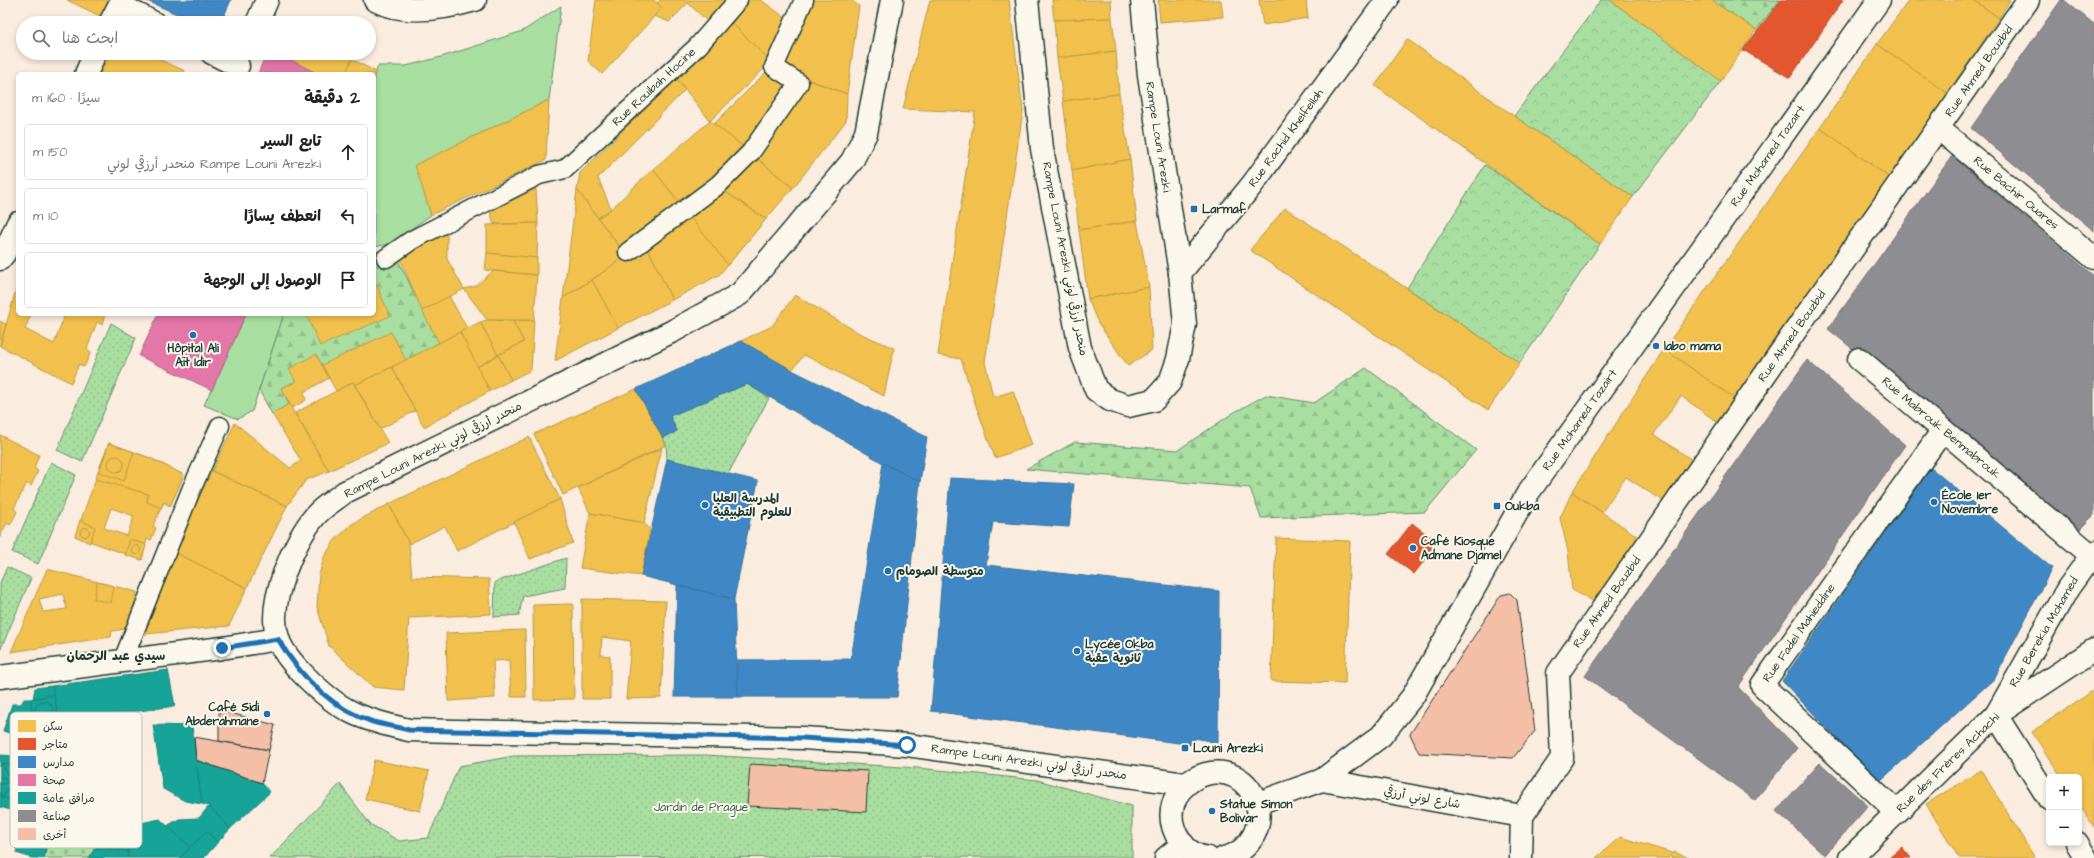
<!DOCTYPE html>
<html lang="ar">
<head>
<meta charset="utf-8">
<style>
	:root { --surface:#fff; --page:#f2f2f2; --text:#222; --muted:#767676; --line:#e0e0e0 }
	body { margin:0; font-family:"Architects Daughter","Playpen Sans Arabic",sans-serif; background:var(--page); color:var(--text); direction:rtl }
	.controls { position:absolute; right:12px; bottom:12px; display:grid; overflow:hidden; border-radius:6px; box-shadow:0 2px 6px #0003 }
	.controls button { width:36px; height:36px; display:grid; place-items:center; padding:0; border:0; border-bottom:1px solid var(--line); background:var(--surface); color:var(--text); font:20px sans-serif }
	.stop { position:absolute; width:12px; height:12px; margin:-9px; border:3px solid #1f6fb2; border-radius:50%; background:#fff }
	.stop.end { background:#1f6fb2; border-color:#fff; box-shadow:0 1px 4px #0008 }
	.list { margin:0; padding:0; list-style:none }
	h2 { display:flex; justify-content:space-between; align-items:center; height:52px; margin:0; padding:0 16px; font-size:17px }
	h2 small { font-size:13px; font-weight:400; color:var(--muted) }
	.list li { display:grid; grid-template-columns:26px 1fr auto; gap:12px; align-items:center; box-sizing:border-box; height:56px; margin:0 8px 8px; padding:0 8px; border:1px solid var(--line); border-radius:6px }
	.list b { display:block; font-size:15px; white-space:nowrap }
	.list p { margin:0; font-size:13px; white-space:nowrap; color:var(--muted) }
	.list em { font-size:13px; font-style:normal; color:var(--muted) }
	.icon { flex:none; width:22px; height:22px; fill:none; stroke:currentColor; stroke-width:2; stroke-linecap:round; stroke-linejoin:round }
	.map { position:relative; flex:none; width:2094px; height:858px; overflow:hidden; direction:ltr }
	.search { position:absolute; background:var(--surface); box-shadow:0 2px 6px #0003; left:16px; top:16px; width:360px; height:44px; display:flex; align-items:center; gap:10px; box-sizing:border-box; padding:0 14px; border-radius:22px; color:var(--muted); font-size:15px }
	.panel { position:absolute; background:var(--surface); box-shadow:0 2px 6px #0003; left:16px; top:72px; width:360px; height:244px; border-radius:6px; direction:rtl }
	.map>svg:first-child { display:block }
	.grass { fill:#a9dea1; stroke:#648e6a }
	.forest { fill:url(#forest-firs); stroke:#648e6a }
	.cemetery { fill:url(#cemetery-stones); stroke:#648e6a }
	.park { fill:url(#park-crowns); stroke:#648e6a }
	.garden { fill:url(#garden-dots); stroke:#648e6a }
	.homes { fill:#f2c14e; stroke:#b39946; fill-rule:evenodd }
	.shops { fill:#e4572e; stroke:#a94f30 }
	.schools { fill:#3f88c5; stroke:#35729a }
	.health { fill:#e377a8; stroke:#a86685 }
	.public { fill:#17a398; stroke:#19847a }
	.industry { fill:#8d8d92; stroke:#6c7576 }
	.building { fill:#f4bea7; stroke:#1f3d34 }
	.lines { fill:none; stroke-linecap:round; stroke-linejoin:round }
	.pedestrian-casing { stroke:#1f3d34; stroke-width:21 }
	.minor-casing { stroke:#1f3d34; stroke-width:25 }
	.tertiary-casing { stroke:#1f3d34; stroke-width:25 }
	.pedestrian { stroke:#fbf7ec; stroke-width:18 }
	.minor { stroke:#fbf7ec; stroke-width:22 }
	.tertiary { stroke:#fbf7ec; stroke-width:22 }
	.route { stroke:#1f6fb2; stroke-width:5 }
	.poi-dot { fill:#1f6fb2; stroke:#fbf7ec; stroke-width:1.5 }
	.labels { text-anchor:middle; dominant-baseline:central; stroke-width:4; stroke-linejoin:round; paint-order:stroke }
	.street-label { font-size:12px; fill:#1f3d34; stroke:#fbf7ec }
	.poi-label { font-size:12px; font-weight:bold; fill:#1f3d34; stroke:#fbf7ec; text-anchor:start }
	.park-label { font-size:12px; fill:#3b5d4a; stroke:#fbf7ec }
	.neighbourhood-label { font-size:13px; font-weight:bold; fill:#1f3d34; stroke:#fbf7ec }
	.key { fill:#fbf7ec; stroke:#b9bfb5; stroke-width:1 }
	.key-label { font-size:11px; fill:#1f3d34 }
</style>
</head>
<body>
<div class="map">
<svg width="2094" height="858" viewBox="0 0 2094 858">
	<defs>
		<pattern id="forest-firs" width="22" height="20" patternUnits="userSpaceOnUse"><rect width="22" height="20" fill="#a9dea1"/><path d="M5 1l3.5 6h-7zM16 11l3.5 6h-7z" fill="#91bf8b"/></pattern>
		<pattern id="cemetery-stones" width="16" height="16" patternUnits="userSpaceOnUse"><rect width="16" height="16" fill="#a9dea1"/><path d="M2 7V4a2 2 0 0 1 4 0v3zM10 15v-3a2 2 0 0 1 4 0v3z" fill="#91bf8b"/></pattern>
		<pattern id="park-crowns" width="20" height="18" patternUnits="userSpaceOnUse"><rect width="20" height="18" fill="#a9dea1"/><path d="M2 6a3 3 0 1 1 6 0M12 15a3 3 0 1 1 6 0" fill="none" stroke="#91bf8b"/></pattern>
		<pattern id="garden-dots" width="8" height="8" patternUnits="userSpaceOnUse"><rect width="8" height="8" fill="#a9dea1"/><path d="M2 2h.1M6 6h.1" fill="none" stroke="#91bf8b" stroke-width="1.8" stroke-linecap="round"/></pattern>
	</defs>
	<rect width="100%" height="100%" fill="#faecde"/>
	<filter id="ink" filterUnits="userSpaceOnUse"><feTurbulence type="fractalNoise" baseFrequency=".025" numOctaves="2"/><feDisplacementMap in="SourceGraphic" scale="8" xChannelSelector="R" yChannelSelector="G"/><feConvolveMatrix kernelMatrix="1 2 1 2 8 2 1 2 1" color-interpolation-filters="sRGB"/></filter>
	<g filter="url(#ink)">
		<g class="grass">
			<polygon points="561,6 549,100 416,165 431,215 389,244 374,247 374,76 378,66 406,66 441,57 523,31"/>
			<polygon points="246,314 284,314 252,411 238,419 204,405"/>
		</g>
		<g class="forest">
			<polygon points="1711,0 1780,0 1756,30"/>
			<polygon points="374,251 394,252 439,343 406,360 322,365 316,355 296,382 281,388 289,404 272,414 259,390 284,314 374,314"/>
			<polygon points="1366,368 1476,450 1425,512 1261,518 1250,488 1026,469 1075,442 1178,450 1233,413 1266,395 1314,403"/>
		</g>
		<polygon class="cemetery" points="48,841 95,848 89,858 44,858"/>
		<g class="park">
			<polygon points="1601,0 1610,0 1721,81 1633,197 1514,116"/>
			<polygon points="1485,165 1600,244 1520,363 1407,288"/>
		</g>
		<g class="garden">
			<polygon points="111,323 136,338 82,462 57,450"/>
			<polygon points="747,384 769,398 728,474 667,459 666,445 663,438 677,431 670,416"/>
			<polygon points="51,462 76,475 38,564 12,552"/>
			<polygon points="566,558 565,588 523,596 519,615 494,617 495,582"/>
			<polygon points="7,567 31,578 0,651 0,583"/>
			<polygon points="705,755 918,768 1037,780 1132,806 1132,857 270,858 340,784 370,824 399,841 428,838 459,766 514,756"/>
		</g>
		<g class="homes">
			<polygon points="67,0 112,0 104,18"/>
			<polygon points="596,0 654,0 662,8 602,74 588,61"/>
			<polygon points="660,0 691,0 669,22 654,16 662,8 657,3"/>
			<polygon points="691,0 727,0 707,21 688,3"/>
			<polygon points="750,0 761,0 791,22 771,62 732,23"/>
			<polygon points="810,0 851,0 859,6 847,94 781,69"/>
			<polygon points="930,0 1009,0 1023,111 985,362 993,397 1013,391 1032,445 995,458 975,403 961,359 938,355 975,112 903,109"/>
			<polygon points="1052,0 1111,0 1112,18 1054,20"/>
			<polygon points="1158,0 1221,0 1223,17 1160,22"/>
			<polygon points="1259,0 1306,0 1308,18 1263,25"/>
			<polygon points="1610,0 1711,0 1756,30 1721,81"/>
			<polygon points="1909,0 1974,0 1999,18 1947,94 1877,44"/>
			<polygon points="1974,0 2010,0 1999,18"/>
			<polygon points="1112,18 1116,51 1057,58 1054,20"/>
			<polygon points="732,23 771,62 710,121 676,78"/>
			<polygon points="1407,39 1514,116 1633,197 1600,244 1375,86"/>
			<polygon points="1877,44 1953,97 1893,180 1820,128"/>
			<polygon points="1116,51 1119,94 1063,101 1057,58"/>
			<polygon points="110,53 145,53 185,71 183,74 100,74"/>
			<polygon points="277,53 338,53 352,59 345,74 318,74"/>
			<polygon points="352,59 376,72 374,76 374,74 345,74"/>
			<polygon points="766,72 795,88 749,151 714,124"/>
			<polygon points="676,78 685,90 598,178 611,209 598,218 577,190 580,173"/>
			<polygon points="806,79 847,94 846,121 793,188 752,154"/>
			<polygon points="1119,94 1130,159 1072,171 1063,101"/>
			<polygon points="549,100 546,160 431,215 415,165"/>
			<polygon points="710,121 749,151 683,207 653,169"/>
			<polygon points="1820,128 1893,180 1738,401 1664,349"/>
			<polygon points="752,154 793,188 766,219 721,189"/>
			<polygon points="1130,159 1137,221 1079,230 1072,171"/>
			<polygon points="653,169 683,207 623,251 598,218 611,209"/>
			<polygon points="536,189 538,223 494,224 489,208"/>
			<polygon points="721,189 766,219 719,275 672,300 645,242"/>
			<polygon points="721,189 766,219 728,265 687,213"/>
			<polygon points="577,190 627,257 563,298"/>
			<polygon points="1285,208 1520,363 1488,410 1250,250"/>
			<polygon points="1137,221 1149,287 1088,299 1079,230"/>
			<polygon points="538,223 537,258 487,253 487,225"/>
			<polygon points="447,229 447,259 464,289 422,311 399,256"/>
			<polygon points="645,242 672,300 618,328 592,280"/>
			<polygon points="487,253 537,258 537,275 485,270"/>
			<polygon points="493,271 537,275 534,320 487,320 464,289 476,286"/>
			<polygon points="374,279 390,316 320,346 306,314 374,314"/>
			<polygon points="592,280 618,328 555,361 563,298"/>
			<polygon points="18,283 18,314 31,314 25,329 54,344 65,314 105,314 102,325 97,322 87,349 91,352 84,367 79,364 71,383 0,346"/>
			<polygon points="1149,287 1152,350 1128,366 1098,323 1088,299"/>
			<polygon points="795,295 859,333 894,348 884,396 804,355 792,370 741,341 772,326"/>
			<polygon points="449,296 467,328 439,343 422,311"/>
			<polygon points="487,320 513,321 524,342 498,355 480,322"/>
			<polygon points="534,320 531,370 511,380 498,355 524,342 513,321"/>
			<polygon points="0,321 6,324 0,346"/>
			<polygon points="480,322 498,355 477,367 460,332"/>
			<polygon points="391,332 406,360 355,385 353,382 336,391 322,365"/>
			<polygon points="460,332 490,391 424,427 392,367"/>
			<polygon points="1664,349 1738,401 1720,424 1681,396 1654,434 1695,462 1667,504 1626,477 1602,512 1572,492"/>
			<polygon points="316,354 329,378 304,392 306,400 292,408 281,388 296,382 289,369"/>
			<polygon points="498,355 511,380 490,391 477,367"/>
			<polygon points="392,367 415,411 380,429 355,385"/>
			<polygon points="353,382 388,443 329,471 295,413"/>
			<polygon points="636,389 666,445 563,495 534,434"/>
			<polygon points="289,404 329,471 306,480 287,506 212,471 235,423 290,468 301,461 272,414"/>
			<polygon points="0,435 39,455 34,468 38,471 31,486 27,483 14,508 17,512 10,525 7,523 0,537"/>
			<polygon points="529,437 560,499 457,551 445,526 409,544 389,504"/>
			<path d="M109,443L150,458L184,475L170,506L164,502L161,508L153,526L156,528L151,540L147,539L142,560L75,536ZM111,508L134,516L127,536L104,528Z"/>
			<polygon points="109,443 150,458 184,475 170,506 164,502 161,508 147,502 148,494 95,479"/>
			<polygon points="109,443 134,452 124,481 99,472"/>
			<polygon points="662,448 644,523 590,513 578,488"/>
			<circle cx="116" cy="464" r="8"/>
			<polygon points="212,471 287,506 247,588 172,551"/>
			<polygon points="1572,492 1643,540 1597,603 1572,590 1568,551 1560,518"/>
			<polygon points="560,499 573,543 530,559 514,522"/>
			<polygon points="389,504 409,544 412,577 489,579 491,614 409,618 404,690 373,687 329,646 317,607 319,575 324,557 335,540 352,524"/>
			<polygon points="590,513 644,523 650,529 641,576 580,568"/>
			<polygon points="80,520 95,527 90,543 75,536"/>
			<circle cx="85" cy="532" r="4.5"/>
			<polygon points="1276,538 1350,541 1345,683 1271,681"/>
			<polygon points="130,539 146,545 142,560 125,555"/>
			<circle cx="136" cy="550" r="4.5"/>
			<polygon points="172,551 247,588 229,626 135,635"/>
			<path d="M47,569L137,592L134,608L136,618L133,628L112,631L111,637L11,652ZM63,594L67,609L43,612L39,599Z"/>
			<polygon points="97,582 114,586 111,603 94,599"/>
			<polygon points="582,599 666,601 661,698 626,699 631,641 602,637 601,655 610,656 610,699 582,699"/>
			<polygon points="573,604 574,699 534,700 533,605"/>
			<polygon points="525,630 526,697 511,697 509,660 493,661 495,698 448,701 446,633"/>
			<polygon points="2094,690 2094,827 2079,804 2079,777 2061,777 2032,732"/>
			<polygon points="374,760 429,771 420,811 365,799"/>
			<polygon points="1981,770 2035,858 1959,858 1926,804"/>
			<polygon points="1620,837 1672,853 1669,858 1596,858"/>
			<polygon points="1674,852 1689,858 1671,858"/>
		</g>
		<g class="shops">
			<polygon points="1781,0 1843,0 1790,78 1743,50"/>
			<polygon points="1412,523 1438,543 1414,574 1388,554"/>
			<polygon points="1902,847 1911,858 1889,858"/>
		</g>
		<g class="schools">
			<polygon points="145,0 231,0 221,23 197,23"/>
			<polygon points="741,341 792,370 927,437 920,482 883,463 747,384 670,416 677,431 663,438 636,389"/>
			<polygon points="667,459 758,481 734,599 641,576"/>
			<polygon points="883,463 920,482 897,697 738,697 735,660 851,659"/>
			<polygon points="1931,468 2052,568 1994,679 1879,782 1782,681"/>
			<polygon points="950,478 1074,484 1069,527 993,522 986,565 1219,591 1218,743 1195,738 1194,745 931,711"/>
			<polygon points="677,585 734,599 738,697 674,697"/>
		</g>
		<g class="health">
			<polygon points="266,53 277,53 318,74 258,74"/>
			<polygon points="158,314 246,314 212,390 139,356"/>
		</g>
		<g class="public">
			<polygon points="168,670 175,706 59,722 52,686"/>
			<polygon points="52,686 54,695 33,699 35,688"/>
			<polygon points="54,695 59,722 35,724 30,699"/>
			<polygon points="24,699 30,699 35,724 39,723 39,743 3,731 12,704 21,704"/>
			<circle cx="44" cy="710" r="9"/>
			<polygon points="153,725 192,726 202,804 185,801 163,789"/>
			<polygon points="0,755 43,758 43,784 21,813 0,807"/>
			<polygon points="196,760 262,783 270,792 230,829 209,806 202,804"/>
			<polygon points="2,763 11,781 0,776 0,766"/>
			<polygon points="2,763 20,766 11,781"/>
			<polygon points="0,776 11,781 0,785"/>
			<polygon points="11,781 19,800 3,798"/>
			<polygon points="11,781 3,798 0,793 0,785"/>
			<polygon points="114,785 138,793 141,823 128,851 95,848"/>
			<polygon points="209,806 230,829 218,842 206,831 191,848 167,826 179,819 199,818"/>
			<polygon points="160,819 191,848 180,858 128,858 128,851 141,823"/>
			<polygon points="206,831 218,842 204,858 180,858"/>
			<polygon points="19,838 46,849 44,858 32,858 16,853"/>
			<polygon points="95,848 128,851 128,858 89,858"/>
		</g>
		<g class="industry">
			<polygon points="2061,0 2064,0 2094,24 2094,231 1971,128"/>
			<polygon points="1952,156 2094,276 2094,515 2078,531 1828,329"/>
			<polygon points="1807,360 1905,445 1738,687 1797,748 1755,800 1585,676"/>
			<polygon points="1820,763 1868,806 1825,855 1776,811"/>
		</g>
		<g class="building">
			<polygon points="1510,593 1517,600 1535,731 1513,758 1419,753 1410,734 1501,595"/>
			<polygon points="219,710 275,725 269,750 219,741"/>
			<polygon points="194,737 269,750 262,783 196,760"/>
			<polygon points="750,764 868,771 866,812 747,806"/>
		</g>
		<g class="lines">
			<g class="pedestrian-casing">
				<g id="pedestrian">
					<polyline points="628,252 718,185 751,152 799,83 774,67 804,0"/>
					<polyline points="386,258 412,240 539,175 565,169 698,46 738,0"/>
					<polyline points="123,660 191,490 220,426"/>
				</g>
			</g>
			<g class="minor-casing">
				<g id="minor">
					<polyline points="120,5 154,23"/>
					<polyline points="110,23 122,0"/>
					<polyline points="257,23 267,0"/>
					<polyline points="212,53 238,66"/>
					<polyline points="86,74 95,53"/>
					<polyline points="1938,128 2094,258"/>
					<polyline points="0,259 4,254 18,223"/>
					<polyline points="1180,273 1252,185 1387,0"/>
					<polyline points="1859,359 2091,555 2094,560"/>
					<polyline points="0,677 222,648 278,639"/>
					<polyline points="1322,780 1522,816"/>
					<polyline points="2049,799 1996,715 2068,588 2094,552"/>
					<polyline points="1897,812 1762,685 1943,430"/>
					<polyline points="2077,843 2086,858"/>
					<polyline points="1521,858 1522,816 1562,758 1558,673 1807,314 2028,0"/>
				</g>
			</g>
			<g class="tertiary-casing">
				<g id="tertiary">
					<path d="M375,0C405,16 444,9 475,0"/>
					<path d="M892,0L866,133L852,161L740,294L673,331L345,492C336,499 324,506 316,515C294,540 266,604 278,638C282,652 294,665 304,675C340,712 360,719 409,730L803,738L907,745L1185,784"/>
					<polyline points="1027,0 1042,149 1080,348 1096,390 1110,400 1128,406 1154,400 1170,382 1178,359 1185,324 1180,273 1149,75 1142,0"/>
					<polyline points="1258,803 1322,780 1381,736 1413,696 1528,493 1879,0"/>
					<polyline points="1166,858 1183,844"/>
					<path d="M1208,858C1197,857 1186,850 1180,841C1145,788 1228,743 1254,797C1267,822 1251,852 1224,858"/>
					<polyline points="1850,858 1996,715 2094,650"/>
				</g>
			</g>
			<use href="#pedestrian" class="pedestrian"/>
			<use href="#minor" class="minor"/>
			<use href="#tertiary" class="tertiary"/>
		</g>
	</g>
	<g class="lines" filter="url(#ink)">
		<path class="route" d="M222,648L278,639C300,676 330,708 373,722C384,725 397,727 409,730L803,738L907,745"/>
	</g>
	<g class="poi-dot">
		<rect x="1190" y="205" width="8" height="8" rx="2"/>
		<circle cx="193" cy="335" r="4"/>
		<circle cx="1656" cy="346" r="4"/>
		<circle cx="1934" cy="502" r="4"/>
		<circle cx="705" cy="505" r="4"/>
		<rect x="1493" y="502" width="8" height="8" rx="2"/>
		<circle cx="1413" cy="548" r="4"/>
		<circle cx="888" cy="571" r="4"/>
		<circle cx="1077" cy="651" r="4"/>
		<circle cx="267" cy="714" r="4"/>
		<rect x="1181" y="744" width="8" height="8" rx="2"/>
		<circle cx="1212" cy="811" r="4"/>
	</g>
	<g class="labels">
		<g class="street-label">
			<text transform="translate(1979 71) rotate(-55)">Rue Ahmed Bouzbid</text>
			<text transform="translate(654 87) rotate(-43)">Rue Rouibah Hocine</text>
			<text transform="translate(1158 137) rotate(81)">Rampe Louni Arezki</text>
			<text transform="translate(1286 138) rotate(-54)">Rue Rachid Khelfellah</text>
			<text transform="translate(1768 156) rotate(-55)">Rue Mohamed Tazairt</text>
			<text transform="translate(2016 193) rotate(40)">Rue Bachir Ouares</text>
			<text transform="translate(1065 259) rotate(79)">Rampe Louni Arezki منحدر أرزقي لوني</text>
			<text transform="translate(1792 336) rotate(-55)">Rue Ahmed Bouzbid</text>
			<text transform="translate(1580 420) rotate(-55)">Rue Mohamed Tazairt</text>
			<text transform="translate(1941 428) rotate(40)">Rue Mabrouk Benmabrouk</text>
			<text transform="translate(433 450) rotate(-27)">Rampe Louni Arezki منحدر أرزقي لوني</text>
			<text transform="translate(1607 602) rotate(-55)">Rue Ahmed Bouzbid</text>
			<text transform="translate(2044 632) rotate(-60)">Rue Berekia Mohamed</text>
			<text transform="translate(1799 633) rotate(-55)">Rue Fadel Mahieddine</text>
			<text transform="translate(1029 762) rotate(8)">Rampe Louni Arezki منحدر أرزقي لوني</text>
			<text transform="translate(1948 763) rotate(-44)">Rue des Frères Achachi</text>
			<text transform="translate(1422 798) rotate(10)">شارع لوني أرزقي</text>
		</g>
		<g class="poi-label">
			<text x="1202" y="209">Larmaf</text>
			<text x="1664" y="346">labo mama</text>
			<text x="193" y="348" text-anchor="middle">Hôpital Ali<tspan x="193" dy="14">Aït Idir</tspan></text>
			<text x="1942" y="495">École 1er<tspan x="1942" dy="14">Novembre</tspan></text>
			<text x="713" y="498">المدرسة العليا<tspan x="713" dy="14">للعلوم التطبيقية</tspan></text>
			<text x="1505" y="506">Oukba</text>
			<text x="1421" y="541">Café Kiosque<tspan x="1421" dy="14">Admane Djamel</tspan></text>
			<text x="896" y="571">متوسطة الصومام</text>
			<text x="1085" y="644">Lycée Okba<tspan x="1085" dy="14">ثانوية عقبة</tspan></text>
			<text x="259" y="707" text-anchor="end">Café Sidi<tspan x="259" dy="14">Abderahmane</tspan></text>
			<text x="1193" y="748">Louni Arezki</text>
			<text x="1220" y="804">Statue Simon<tspan x="1220" dy="14">Bolivar</tspan></text>
		</g>
		<g class="park-label">
			<text x="701" y="807">Jardin de Prague</text>
		</g>
		<g class="neighbourhood-label">
			<text x="116" y="656">سيدي عبد الرحمان</text>
		</g>
	</g>
	<rect x="10" y="712" width="132" height="136" rx="6" class="key"/>
	<rect x="18" y="720" width="18" height="12" fill="#f2c14e"/>
	<rect x="18" y="738" width="18" height="12" fill="#e4572e"/>
	<rect x="18" y="756" width="18" height="12" fill="#3f88c5"/>
	<rect x="18" y="774" width="18" height="12" fill="#e377a8"/>
	<rect x="18" y="792" width="18" height="12" fill="#17a398"/>
	<rect x="18" y="810" width="18" height="12" fill="#8d8d92"/>
	<rect x="18" y="828" width="18" height="12" fill="#f4bea7"/>
	<g class="key-label">
		<text x="43" y="730">سكن</text>
		<text x="43" y="748">متاجر</text>
		<text x="43" y="766">مدارس</text>
		<text x="43" y="784">صحة</text>
		<text x="43" y="802">مرافق عامة</text>
		<text x="43" y="820">صناعة</text>
		<text x="43" y="838">أخرى</text>
	</g>
</svg>
<div class="controls">
<button>+</button>
<button>−</button>
</div>
<div class="stop" style="left:907px;top:745px"></div>
<div class="stop end" style="left:222px;top:648px"></div>
<div class="search"><svg class="icon" aria-label="search" viewBox="0 0 24 24"><circle cx="10" cy="10" r="6"/><path d="M15 15l6 6"/></svg>ابحث هنا</div>
<section class="panel">
<h2>2 دقيقة<small>سيرًا · 160 m</small></h2>
<ul class="list">
<li><svg class="icon" aria-label="ahead" viewBox="0 0 24 24"><path d="M12 20V5M6 11l6-6 6 6"/></svg><div><b>تابع السير</b><p>Rampe Louni Arezki منحدر أرزقي لوني</p></div><em>150 m</em></li>
<li><svg class="icon" aria-label="left" viewBox="0 0 24 24"><path d="M17 20v-9H6M10 6l-5 5 5 5"/></svg><div><b>انعطف يسارًا</b></div><em>10 m</em></li>
<li><svg class="icon" aria-label="arrive" viewBox="0 0 24 24"><path d="M6 21V4h12l-3 4 3 4H6"/></svg><div><b>الوصول إلى الوجهة</b></div></li>
</ul>
</section>
</div>
</body>
</html>
